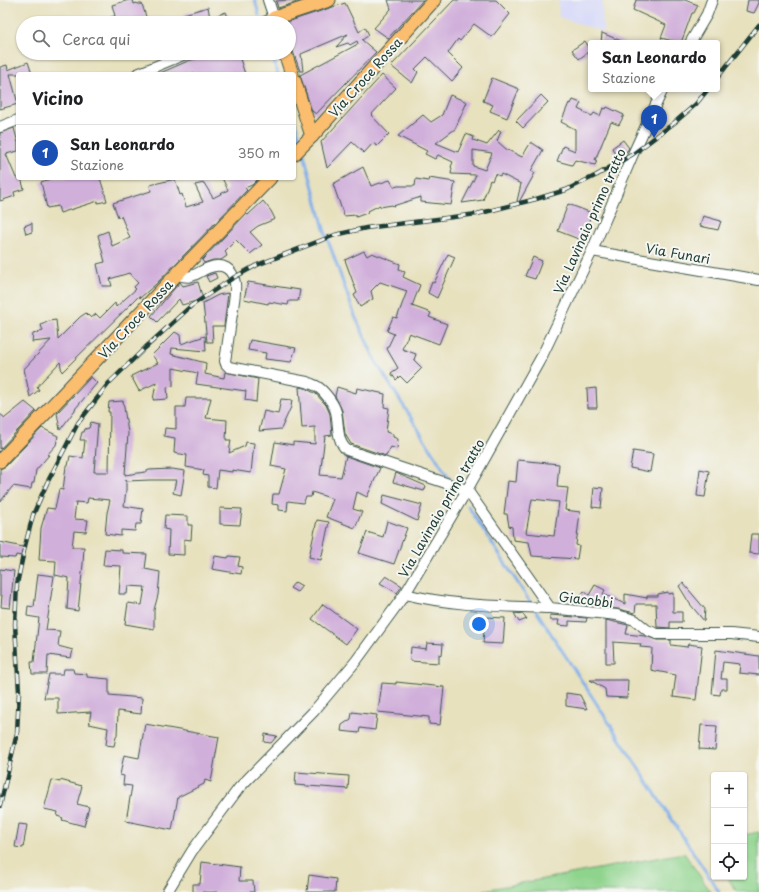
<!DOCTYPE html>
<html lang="it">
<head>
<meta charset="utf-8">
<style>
	:root { --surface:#fff; --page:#f2f2f2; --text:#202124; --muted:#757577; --line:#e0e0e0; --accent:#b45309 }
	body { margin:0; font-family:"Playpen Sans",sans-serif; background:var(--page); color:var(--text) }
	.controls { position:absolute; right:12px; bottom:12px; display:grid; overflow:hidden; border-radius:4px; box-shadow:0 1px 3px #0004 }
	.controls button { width:36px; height:36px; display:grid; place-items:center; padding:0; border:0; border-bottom:1px solid var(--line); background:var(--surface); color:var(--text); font:20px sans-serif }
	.you { position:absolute; left:479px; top:624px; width:14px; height:14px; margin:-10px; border:3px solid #fff; border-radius:50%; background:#1a73e8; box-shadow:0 0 0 6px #1a73e833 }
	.badge { display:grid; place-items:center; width:26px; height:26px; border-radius:50%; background:var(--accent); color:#fff; font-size:13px; font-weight:700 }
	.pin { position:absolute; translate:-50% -33px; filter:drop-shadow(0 1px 2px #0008) }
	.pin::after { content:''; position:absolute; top:21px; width:14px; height:12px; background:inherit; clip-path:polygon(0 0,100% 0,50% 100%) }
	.popup { position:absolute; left:588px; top:40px; width:132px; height:52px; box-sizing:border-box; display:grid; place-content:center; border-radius:4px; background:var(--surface); filter:drop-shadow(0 1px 3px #0005); font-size:13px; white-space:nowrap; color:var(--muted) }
	.popup b { font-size:15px; color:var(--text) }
	.popup::after { content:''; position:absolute; left:50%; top:100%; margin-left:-8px; border:8px solid transparent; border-top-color:var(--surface) }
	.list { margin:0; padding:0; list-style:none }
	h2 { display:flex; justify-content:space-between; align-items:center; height:52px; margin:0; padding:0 16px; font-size:17px }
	h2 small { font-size:13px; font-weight:400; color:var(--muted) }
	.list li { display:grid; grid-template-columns:26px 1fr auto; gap:12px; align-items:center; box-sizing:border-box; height:56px; padding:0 16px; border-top:1px solid var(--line) }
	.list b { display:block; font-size:15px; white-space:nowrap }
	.list p { margin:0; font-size:13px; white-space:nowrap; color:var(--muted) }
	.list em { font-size:13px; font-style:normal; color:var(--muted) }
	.icon { flex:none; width:22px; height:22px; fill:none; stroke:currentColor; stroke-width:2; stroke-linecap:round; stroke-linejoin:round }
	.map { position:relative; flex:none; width:759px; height:892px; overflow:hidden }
	.search { position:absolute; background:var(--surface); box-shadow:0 1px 3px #0004; left:16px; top:16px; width:280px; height:44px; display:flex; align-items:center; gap:10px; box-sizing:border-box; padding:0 14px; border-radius:22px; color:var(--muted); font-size:15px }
	.panel { position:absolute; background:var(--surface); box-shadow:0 1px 3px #0004; left:16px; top:72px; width:280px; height:108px; border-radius:4px }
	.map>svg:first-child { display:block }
	.built { fill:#d5d8f9 }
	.green { fill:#8fd48d; stroke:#578860 }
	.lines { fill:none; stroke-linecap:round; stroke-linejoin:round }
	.stream { stroke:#80afea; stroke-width:3 }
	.building { fill:#d0afda; fill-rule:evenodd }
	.minor-casing { stroke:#3d5649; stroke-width:12 }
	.major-casing { stroke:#3d5649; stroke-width:15 }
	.minor { stroke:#fff; stroke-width:10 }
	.major { stroke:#fbbd6e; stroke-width:13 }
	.rail-casing { stroke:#1f3d34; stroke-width:4.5 }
	.rail { stroke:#f6f6f2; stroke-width:3; stroke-dasharray:9; stroke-linecap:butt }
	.labels { text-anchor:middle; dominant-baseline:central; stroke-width:4; stroke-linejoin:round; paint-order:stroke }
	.street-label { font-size:13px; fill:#1f3d34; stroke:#f6f6f2 }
</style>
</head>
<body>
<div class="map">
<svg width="759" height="892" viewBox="0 0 759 892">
	<rect width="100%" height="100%" fill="#f6f6f2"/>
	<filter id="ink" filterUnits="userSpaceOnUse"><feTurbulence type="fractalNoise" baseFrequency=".025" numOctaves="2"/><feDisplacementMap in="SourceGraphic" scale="8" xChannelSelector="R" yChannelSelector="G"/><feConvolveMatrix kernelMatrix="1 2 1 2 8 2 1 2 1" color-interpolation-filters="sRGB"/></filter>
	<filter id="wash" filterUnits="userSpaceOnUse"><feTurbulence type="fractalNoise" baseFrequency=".012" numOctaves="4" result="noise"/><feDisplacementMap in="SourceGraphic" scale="16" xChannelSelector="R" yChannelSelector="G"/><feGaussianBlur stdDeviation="0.9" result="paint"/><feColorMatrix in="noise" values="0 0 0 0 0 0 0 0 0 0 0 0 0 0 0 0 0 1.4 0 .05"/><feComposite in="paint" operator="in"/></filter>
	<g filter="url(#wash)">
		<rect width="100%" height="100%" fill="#e7e1be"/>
		<polygon class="built" points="558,0 602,0 603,32 559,17"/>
		<g class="green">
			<polygon points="759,832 759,892 737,892 727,877 744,877 744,835"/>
			<polygon points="684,853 711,892 484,892 484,890"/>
		</g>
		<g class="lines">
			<g class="stream">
				<polyline points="255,0 259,15"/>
				<polyline points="271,53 278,74"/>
				<polyline points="294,120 301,141"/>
				<polyline points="303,150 324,229 355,316 376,362 450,480"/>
				<polyline points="468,506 532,605"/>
				<polyline points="535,609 719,892"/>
			</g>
		</g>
		<g id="blocks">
			<g class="building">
				<polygon points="129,0 133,0 134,4 137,3 138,4 142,4 148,23 97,23 97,21 115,16 112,5"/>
				<polygon points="288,0 303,0 278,8 276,1"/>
				<polygon points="388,0 423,0 388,38 374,28 391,9"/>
				<polygon points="454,0 496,0 510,14 492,37 474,24 460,41 458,39 448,53 463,68 452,81 427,57 415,69 418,72 412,83 391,66"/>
				<polygon points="636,0 685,0 698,5 694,13 692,13 681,43 661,38 666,25 633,10"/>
				<polygon points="748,0 759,0 759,3 754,13 746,11"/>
				<polygon points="345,3 359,32 365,27 369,35 362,40 376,52 316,114 312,111 300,75 358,44 357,41 350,45 348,43 336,47 348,34 301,54 303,71 300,71 289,40 289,23 284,23"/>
				<polygon points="208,7 210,18 226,12 230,22 226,23 186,23 184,14"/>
				<polygon points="602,33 626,43 601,43"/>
				<polygon points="585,41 591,50 579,59 572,50"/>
				<polygon points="216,53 238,53 245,74 158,74 188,61"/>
				<polygon points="28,62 32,74 10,74 18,104 0,109 0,67 7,65 8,70"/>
				<polygon points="382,75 396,88 371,115 389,134 377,146 373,143 364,153 352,142 327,168 321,142"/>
				<polygon points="492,78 519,89 507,118 490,111 493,105 483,101"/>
				<path d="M450,95L467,102L455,129L436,143L458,152L466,134L474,137L473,140L487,145L499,130L501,131L497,141L506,149L522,157L531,142L543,150L531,171L535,173L519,202L517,201L521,184L501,174L500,176L495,174L492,181L490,180L483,200L462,203L476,175L451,174L452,168L451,167L453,162L438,155L435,159L425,154L427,151L398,136L423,115L431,122L442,115ZM473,150L492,153L485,170L473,166Z"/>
				<polygon points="541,95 548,102 523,128 516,121"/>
				<polygon points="573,100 581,103 578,109 592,116 594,113 600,116 603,108 606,109 607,107 624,115 619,125 611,122 595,160 597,161 595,165 575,160 572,165 557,161 563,146 575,151 575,129 561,122 569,103 571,104"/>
				<polygon points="14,128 18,143 18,151 6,154 16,178 21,178 24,189 14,192 15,196 0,201 0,133"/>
				<polygon points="623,140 629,148 627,151 617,157 612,148"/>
				<polygon points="363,167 371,186 390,180 394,187 398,186 415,186 416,179 428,181 429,178 455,182 451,205 421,202 421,197 393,206 392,205 380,207 380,205 368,211 367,213 356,217 356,215 344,216 333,184"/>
				<polygon points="53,178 100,178 107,201 98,203 98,201 60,213 58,206 47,208 41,182"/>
				<polygon points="222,178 259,178 252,185 245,188 247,190 156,284 140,298 139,296 62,372 60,362 42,381 37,387 39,390 30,397 24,369 51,340 32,342 33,334 43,331 41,325 49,321 56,320 58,339 80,317 86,313 91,318 96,314 100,318 115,303 116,307 136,289 134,287 138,283 129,273 110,279 112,286 102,286 97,264 105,262 98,235 108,231 112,246 130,238 121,216 118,217 113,203 151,191 150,185 175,179 180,195 182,194 186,207 203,202 195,185 204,183 213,198 228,190"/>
				<polygon points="263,201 271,211 275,219 258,226 250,232 262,245 250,254 236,240 225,251 227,256 221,260 213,260 204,263 202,260 246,214 248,215"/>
				<polygon points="568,204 592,213 581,240 558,231"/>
				<polygon points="703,216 721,221 718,230 700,226"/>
				<polygon points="32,223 32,232 26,234 24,226"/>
				<polygon points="364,251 367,256 372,253 400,264 399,269 405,272 403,277 420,285 412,306 431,313 429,317 447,324 439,344 409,333 402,349 416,354 414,360 422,368 407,383 400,376 396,380 391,373 398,368 387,349 394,334 387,331 393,317 397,318 407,291 380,282 371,291 373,299 360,307 354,295 357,293 345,260"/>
				<polygon points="448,254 455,257 437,298 428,293 432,282 434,283"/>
				<polygon points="533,257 542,261 535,279 525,276"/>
				<polygon points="215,273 217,278 209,282 206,276"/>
				<polygon points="180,282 183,286 198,282 203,299 182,305 179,299 157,322 151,316"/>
				<polygon points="248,282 300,290 298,301 289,301 288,305 269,302 268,304 244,299"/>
				<polygon points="228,293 224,326 212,326 213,342 207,342 203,303 218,295"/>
				<polygon points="175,332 180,335 181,344 205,336 206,351 172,348 171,354 206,363 205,374 224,378 225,372 258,379 256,402 245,400 246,391 196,384 198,373 173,368 173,386 167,387 168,399 153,400 156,383 139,391 131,376 158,363 152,355"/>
				<polygon points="250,340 296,348 291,362 265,359 266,353 248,350"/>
				<polygon points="91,377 97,383 75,409 75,410 60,430 57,413"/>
				<polygon points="299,387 305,388 316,394 326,405 330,414 332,435 325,436 320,475 341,477 346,456 380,468 367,497 357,492 353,509 362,512 355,528 326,517 333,499 312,492 311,497 306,497 303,503 288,501 287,511 279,510 279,505 272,504 273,494 279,494 286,469 271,466 275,442 293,445 293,442 315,444 315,427 302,428"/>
				<polygon points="337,387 356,393 357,388 385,394 384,407 389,408 386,432 393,434 393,437 398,439 397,449 391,447 386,456 351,444 345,434 342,410 335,396"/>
				<polygon points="596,388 597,408 588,408 587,389"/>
				<polygon points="186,398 211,398 206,418 227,420 226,440 231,440 229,453 245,446 246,442 254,443 251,473 232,470 232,472 218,470 216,488 208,487 208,476 203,475 204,470 186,467 187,455 174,453 175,438 164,436 165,428 176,429 176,407 185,407"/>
				<polygon points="281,399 292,400 291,407 281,429 259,431 264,411 278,414"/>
				<polygon points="123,401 128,433 125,475 145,472 149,470 172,469 185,471 181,495 173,493 176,480 150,480 126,481 126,479 126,490 124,506 143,509 141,524 136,524 135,531 121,530 121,536 105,534 107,513 110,500 88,498 87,503 76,502 74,519 88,520 86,532 74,531 72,547 84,547 83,564 78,611 67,609 69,578 55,575 56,561 39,560 41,528 47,508 55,509 59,489 63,490 66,466 68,466 70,456 83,458 85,440 80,440 82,432 84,432 85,429 89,428 91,422 98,424 94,472 109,472 110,412 108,412 109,402"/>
				<polygon points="25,402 36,411 0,449 0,414 5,418"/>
				<polygon points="42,428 58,436 56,445 47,455 49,455 36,470 34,483 32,483 31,489 13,486 0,502 0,469 6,466"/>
				<polygon points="633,451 653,454 650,472 630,468"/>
				<path d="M518,460L559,464L557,487L568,488L565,510L580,512L576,545L579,546L577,559L532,556L529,542L513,540L512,527L509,526L507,514H504L508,481L516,482ZM532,499L559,502L554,536L526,533Z"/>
				<polygon points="700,469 709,471 705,497 697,496"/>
				<polygon points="396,473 426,486 424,491 393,482"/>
				<polygon points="594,487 603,488 601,508 592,507"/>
				<polygon points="384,495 422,505 417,521 382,504"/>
				<polygon points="220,508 242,509 240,525 220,524"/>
				<polygon points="165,515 188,516 188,525 192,525 191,540 184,539 184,555 168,554 169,530 164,529"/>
				<polygon points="317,520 329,522 321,560 309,557"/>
				<polygon points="387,521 407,528 394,564 359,553 367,532 383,537"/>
				<polygon points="751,534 759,534 759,554 749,553"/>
				<polygon points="0,542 23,547 21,556 16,555 15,558 0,557"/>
				<polygon points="105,549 122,550 122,553 147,554 145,569 160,572 158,595 154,610 154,629 125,624 128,603 142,605 145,587 128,586 127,594 119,594 121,566 103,565"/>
				<polygon points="215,556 228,558 229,556 240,557 238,566 242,567 241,574 212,569"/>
				<polygon points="0,569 14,571 10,608 1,607 2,595 0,595"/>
				<polygon points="38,574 54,576 46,630 60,631 58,646 73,650 71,658 48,655 47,674 32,674 31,662 34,662 39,618 27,616 28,606 34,607"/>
				<polygon points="386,576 402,586 397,593 380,583"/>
				<polygon points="295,582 302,586 297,592 290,588"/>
				<polygon points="683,583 705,609 704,621 690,604 679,586"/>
				<polygon points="595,585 605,590 603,594 625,604 625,594 647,598 647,596 658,596 658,594 668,592 668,594 673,593 673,612 682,612 682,622 670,622 670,628 657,627 656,604 636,604 635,613 618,609 574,604 574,596 581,595 584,591 589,595"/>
				<polygon points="323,604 357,629 346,644 312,619"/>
				<polygon points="514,613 523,614 527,619 519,622"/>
				<polygon points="550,615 587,618 586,622 569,621 569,626 558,625 559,620 550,620"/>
				<polygon points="485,617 505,618 503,644 483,643"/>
				<polygon points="606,620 628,625 626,634 645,636 657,640 671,640 671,645 687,647 688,644 702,646 696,700 673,697 676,675 651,670 652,648 640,647 641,644 613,642 614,663 606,663"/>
				<polygon points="427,643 443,644 442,655 439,654 439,663 410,661 411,647 426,649"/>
				<polygon points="716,650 759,656 759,675 739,673 740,664 723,662 721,679 727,679 727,689 721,689 720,695 712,694"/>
				<polygon points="64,669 73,669 74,673 87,674 87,677 109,679 109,695 142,698 141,714 118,711 117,736 116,737 114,746 106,745 108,728 89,724 91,712 58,714 58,698 44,698 49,674 63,674"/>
				<polygon points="590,680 628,680 627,698 606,697 605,689"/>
				<polygon points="396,682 444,687 440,725 429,724 429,717 378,712 382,683 396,684"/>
				<polygon points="566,693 580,695 587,709 566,706"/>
				<polygon points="352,712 377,715 375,730 360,728 359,733 341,731 342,725 351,719"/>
				<polygon points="145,724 219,737 211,782 205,780 204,784 178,797 172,830 126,821 132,786 123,785 124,776 120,775 124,755 139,758"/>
				<polygon points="701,725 717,726 715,750 699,749"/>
				<polygon points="265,734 277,736 271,743 264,742"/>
				<polygon points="296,772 349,776 348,789 295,785"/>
				<polygon points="52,780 60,782 60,780 82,786 77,804 89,807 84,826 62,820 63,818 57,816 58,812 44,809"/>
				<polygon points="19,824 27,825 23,848 15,847"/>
				<polygon points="202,862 240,867 239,881 253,881 254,892 193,892 193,884 200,884"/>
				<polygon points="309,875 336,879 335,892 307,892"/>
			</g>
		</g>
	</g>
	<g filter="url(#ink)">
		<use href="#blocks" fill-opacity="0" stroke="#3d5649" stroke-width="1"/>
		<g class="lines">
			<g class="minor-casing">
				<g id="minor">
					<polyline points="262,23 274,18 268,0"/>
					<polyline points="690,43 707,14 712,0"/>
					<polyline points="137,74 188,53"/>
					<polyline points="0,127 18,120"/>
					<polyline points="592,251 759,280"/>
					<path d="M177,274C191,281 196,273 208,268C223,262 233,269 235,283C236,291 234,301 233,308C230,326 228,343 225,361L226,364L229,367L307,382C311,384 315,385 318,387C325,392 334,404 336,412C339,424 336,441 347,450L467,490L550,608L617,615L635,620L647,630L657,634H731L759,637"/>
					<path d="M405,594C452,606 502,606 550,608"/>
					<polyline points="167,892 192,851 239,788 314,711 356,661 405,594 467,490 542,356 592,251 633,154 663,89"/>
				</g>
			</g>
			<g class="major-casing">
				<g id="major">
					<polyline points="276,23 274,18 329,0"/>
					<polyline points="285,53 292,74"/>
					<polyline points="294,80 312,136"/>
					<polyline points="294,154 312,136 434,0"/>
					<polyline points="0,461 177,274 270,178"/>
				</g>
			</g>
			<use href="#minor" class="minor"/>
			<use href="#major" class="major"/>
			<g class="rail-casing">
				<g id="rail">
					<polyline points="717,78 759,25"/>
					<polyline points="0,806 17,733 19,692 15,624 17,584 25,546 33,515 47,483 78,423 109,383 145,348 191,306 233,278 257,265 335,235 366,228 477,214 536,199 566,190 597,175 633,154 674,123 696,104 708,89"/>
				</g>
			</g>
			<use href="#rail" class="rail"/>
		</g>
	</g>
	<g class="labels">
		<g class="street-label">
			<text transform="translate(365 77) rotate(-48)">Via Croce Rossa</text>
			<text transform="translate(589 221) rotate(-66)">Via Lavinaio primo tratto</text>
			<text transform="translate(678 253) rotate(10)">Via Funari</text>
			<text transform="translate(135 319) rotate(-47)">Via Croce Rossa</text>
			<text transform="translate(441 508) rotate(-60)">Via Lavinaio primo tratto</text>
			<text transform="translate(586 599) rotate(7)">Giacobbi</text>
		</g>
	</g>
</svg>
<div class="controls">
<button>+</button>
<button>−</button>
<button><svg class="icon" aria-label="locate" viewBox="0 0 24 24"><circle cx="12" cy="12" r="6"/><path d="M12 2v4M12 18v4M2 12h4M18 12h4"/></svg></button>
</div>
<div class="you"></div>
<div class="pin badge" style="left:654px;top:138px;background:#1a4fb4">1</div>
<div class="popup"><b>San Leonardo</b>Stazione</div>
<div class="search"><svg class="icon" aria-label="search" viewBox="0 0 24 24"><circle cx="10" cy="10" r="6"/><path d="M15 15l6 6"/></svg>Cerca qui</div>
<section class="panel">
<h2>Vicino<small></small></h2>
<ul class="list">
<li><span class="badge" style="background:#1a4fb4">1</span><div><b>San Leonardo</b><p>Stazione</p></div><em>350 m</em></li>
</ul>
</section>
</div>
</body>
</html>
